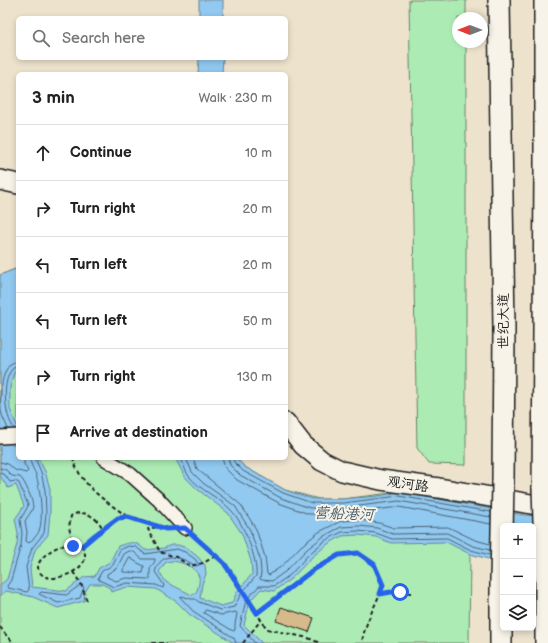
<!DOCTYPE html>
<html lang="en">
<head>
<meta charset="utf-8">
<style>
	:root { --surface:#fff; --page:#f2f2f2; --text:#222; --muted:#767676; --line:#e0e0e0 }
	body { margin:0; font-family:"Balsamiq Sans","LXGW WenKai TC",sans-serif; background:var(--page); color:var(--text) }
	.controls { position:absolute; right:12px; bottom:12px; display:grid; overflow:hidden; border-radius:6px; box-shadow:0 2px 6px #0003 }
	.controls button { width:36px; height:36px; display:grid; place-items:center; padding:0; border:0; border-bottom:1px solid var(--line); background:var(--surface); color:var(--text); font:20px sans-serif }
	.compass { position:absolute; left:452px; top:12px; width:36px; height:36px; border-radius:50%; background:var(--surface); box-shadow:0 2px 6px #0003; rotate:270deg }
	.stop { position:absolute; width:12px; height:12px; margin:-9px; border:3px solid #2563eb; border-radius:50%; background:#fff }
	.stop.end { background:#2563eb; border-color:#fff; box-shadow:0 1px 4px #0008 }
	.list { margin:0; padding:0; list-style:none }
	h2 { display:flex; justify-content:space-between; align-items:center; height:52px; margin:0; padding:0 16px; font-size:17px }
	h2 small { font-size:13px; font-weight:400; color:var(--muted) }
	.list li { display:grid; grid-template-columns:26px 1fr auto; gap:12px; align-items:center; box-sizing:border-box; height:56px; padding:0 16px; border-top:1px solid var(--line) }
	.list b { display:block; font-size:15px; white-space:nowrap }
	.list em { font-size:13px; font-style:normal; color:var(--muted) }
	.icon { flex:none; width:22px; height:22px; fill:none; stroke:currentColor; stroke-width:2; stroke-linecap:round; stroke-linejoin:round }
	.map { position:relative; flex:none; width:548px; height:643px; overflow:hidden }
	.search { position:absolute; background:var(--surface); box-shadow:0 2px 6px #0003; left:16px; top:16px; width:272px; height:44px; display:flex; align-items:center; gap:10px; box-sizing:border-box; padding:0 14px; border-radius:6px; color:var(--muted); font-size:15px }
	.panel { position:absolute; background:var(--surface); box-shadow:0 2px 6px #0003; left:16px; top:72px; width:272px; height:388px; border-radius:6px }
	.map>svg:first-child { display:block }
	.green { fill:#acecb4; stroke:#648468 }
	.water { fill:#92c9f0; stroke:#63849b; fill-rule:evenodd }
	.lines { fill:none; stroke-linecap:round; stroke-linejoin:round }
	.shore { stroke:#4b6171; stroke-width:1 }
	.building { fill:#d6ba8b; stroke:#1c1c1c }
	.street-casing { stroke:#1c1c1c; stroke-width:16 }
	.secondary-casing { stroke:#1c1c1c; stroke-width:22 }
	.primary-casing { stroke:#1c1c1c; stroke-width:24 }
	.path { stroke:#1c1c1c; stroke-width:2; stroke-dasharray:4 3; stroke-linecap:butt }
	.street { stroke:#f7f3e8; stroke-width:13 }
	.secondary { stroke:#f7f3e8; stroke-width:19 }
	.primary { stroke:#f7f3e8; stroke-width:21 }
	.primary-bridge-casing { stroke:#1c1c1c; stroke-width:24; stroke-linecap:butt }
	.primary-bridge { stroke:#f7f3e8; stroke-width:21 }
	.route { stroke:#2563eb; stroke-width:5 }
	.labels { text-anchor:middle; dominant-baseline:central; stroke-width:4; stroke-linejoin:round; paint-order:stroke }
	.street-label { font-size:14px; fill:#1c1c1c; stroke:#f7f3e8 }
	.water-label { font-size:15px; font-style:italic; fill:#455966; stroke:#f7f3e8 }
</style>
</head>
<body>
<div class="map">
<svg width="548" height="643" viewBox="0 0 548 643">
	<rect width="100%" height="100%" fill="#ede2cc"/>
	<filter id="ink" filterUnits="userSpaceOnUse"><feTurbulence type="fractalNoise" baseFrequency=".025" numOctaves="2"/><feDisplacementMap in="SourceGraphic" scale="8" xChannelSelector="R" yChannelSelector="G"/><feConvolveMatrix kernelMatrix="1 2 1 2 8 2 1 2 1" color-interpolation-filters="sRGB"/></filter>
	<g filter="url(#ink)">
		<g class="green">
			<polygon points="409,0 466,0 466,18 458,18 458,42 466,42 466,465 429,464 417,448"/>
			<polygon points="18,268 18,458 236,458 245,467 285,490 319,499 342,499 399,492 462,503 470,554 469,643 0,643 0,275"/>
		</g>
		<g class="water">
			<rect x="199" y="0" width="24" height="18"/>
			<polygon points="199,58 223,58 222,74 198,74"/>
			<path d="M18,268V369L14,373L10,388V409L18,428V458H38L45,471L50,489V513L48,535L35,550L30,568L32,587L66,591L84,577L95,576L99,568L110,562L118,546C131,542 135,540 145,550L164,548L171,545H178L187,548L198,557L205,565L206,574L202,584L200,598L221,606L232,603L237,592L252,574L251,561L242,534L228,513L197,489L185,477L175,458H236L245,467L285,490L313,499H342L378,496L399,492L524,515L548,517V571L533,569V526H503V563L470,554L446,542L391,543L376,537L358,535L342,536L328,544L312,557L292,578L274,591L261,589L250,601L244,625L262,643H234L190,615L177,602L156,589L127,587L111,592L110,588L102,584H90L85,592L84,601L58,608L33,597L6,591L0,596V585L7,579L17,544L18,533L15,519L24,506L16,485L8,488L0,476V275ZM170,561C179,561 196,566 199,577C200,581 198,588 196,593L192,595L166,582L159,572L165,563Z"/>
		</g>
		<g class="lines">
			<g class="shore">
				<path d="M8,429C6,423 2,417 1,411C0,398 0,362 18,361"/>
				<path d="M15,429C3,419 0,368 18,366"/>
				<path d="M181,458C183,463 185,470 188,475C199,490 219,497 231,510C243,522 258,559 256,576L241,594L234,607L220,610L199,602L195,599H191L182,596L180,597L193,611L234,638L236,643"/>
				<polyline points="186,458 192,472 203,483 235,506 250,530 260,559 261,573 260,579 262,580 272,581 286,571 306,550 324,536 341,527 359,526 377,528 393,534 447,533 473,546 490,550"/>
				<polyline points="193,458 197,469 241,505 256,529 265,557 267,574 269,575 282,566 301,546 319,532 341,521 360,520 379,523 394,528 448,527 475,540 490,544"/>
				<polyline points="222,458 225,468 237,480 279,503 309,514 343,514 399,507 491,524"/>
				<polyline points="228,458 230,465 240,475 281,498 310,508 343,508 399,501 491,517"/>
				<polyline points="233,458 234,462 243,471 283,493 312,503 343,503 399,496 491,512"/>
				<polyline points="0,462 8,464 15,470 26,473 28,471 24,464 24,458"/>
				<path d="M0,468L6,470L12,476L20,477C25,481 33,501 33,507C32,512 27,517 25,521L27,532L26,541L29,543C32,540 38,535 39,531C44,520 40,487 36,475C34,469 30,465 30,458"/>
				<polyline points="0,473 5,475 10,482 15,481 19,483 28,505 27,508 20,520 22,533 21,545 11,580 7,586 8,588 27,592 29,590 26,567 32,548 44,533 46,513 45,490 41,472 35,458"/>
				<path d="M129,546L136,547L145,554L177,549L185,552L195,559L199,565L196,566C181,557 162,549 155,572L164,585L163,588L156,585L127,583L114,587L99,580L98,578L102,571L113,565L120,550Z"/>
				<polygon points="130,551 134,552 142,559 155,559 155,561 150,569 150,579 126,578 116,581 107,577 107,574 117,568 124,554"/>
				<polygon points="130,558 138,563 144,566 143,573 123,572 123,570"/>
				<polygon points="81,585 84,587 80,598 58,603 39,594 41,592 66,595"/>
				<polygon points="206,610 221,615 236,612 237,614 235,624 235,630 233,631 204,613"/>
				<polyline points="255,643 240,626 246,600 259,586 274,586 290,575 309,554 326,540 342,532 358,531 376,533 392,539 447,538 471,550 490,555"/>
			</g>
		</g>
		<polygon class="building" points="281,607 314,618 309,632 276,621"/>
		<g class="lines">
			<g class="street-casing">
				<g id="street">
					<polyline points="0,437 18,436"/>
					<polyline points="104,458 130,474 159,500 185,528"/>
				</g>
			</g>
			<g class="secondary-casing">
				<g id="secondary">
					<polyline points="0,180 18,184"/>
					<polyline points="286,423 303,445 322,461 342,471 381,480 439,488 548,507"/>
				</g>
			</g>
			<g class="primary-casing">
				<g id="primary">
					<polyline points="499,0 504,328 503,483"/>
					<polyline points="543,488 545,172 545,0"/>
					<polyline points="501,643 501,581"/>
					<polyline points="546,643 546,587"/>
				</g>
			</g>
			<g class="path">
				<path d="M73,458C80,485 105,501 127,516"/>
				<polyline points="156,527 148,529 160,552 176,557 190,566 203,563 216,556"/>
				<polyline points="194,536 224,563 267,629 308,638 320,643"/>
				<path d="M73,546L69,527L71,516C83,508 97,517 103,529"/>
				<path d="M82,546C83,549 85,552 85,555C87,570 55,583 44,576C28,566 48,551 58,547C64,544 75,546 82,546L95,535L118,518L127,517L169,529"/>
				<polyline points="73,572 81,584 87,601"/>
				<polyline points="380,594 391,592 411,593"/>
				<path d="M257,613L313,570L339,555L358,553L374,564L383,585C377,604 364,623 362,643"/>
				<polyline points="0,627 6,635 14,643"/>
				<polyline points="138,643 167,643"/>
				<polyline points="243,643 261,620"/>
			</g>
			<use href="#street" class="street"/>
			<use href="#secondary" class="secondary"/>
			<use href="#primary" class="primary"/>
			<g class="primary-bridge-casing">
				<g id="primary-bridge">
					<polyline points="543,488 546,587"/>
					<polyline points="501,581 503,483"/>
				</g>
			</g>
			<use href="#primary-bridge" class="primary-bridge"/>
		</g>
	</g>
	<g class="lines" filter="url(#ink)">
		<polyline class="route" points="73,546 82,546 95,535 118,518 128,517 166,529 185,528 224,563 257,613 313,570 339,555 358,553 374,564 383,585 380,594 391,592 400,592"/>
	</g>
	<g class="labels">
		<g class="street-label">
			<text transform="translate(503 321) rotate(-90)">世纪大道</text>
			<text transform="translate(408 484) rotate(8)">观河路</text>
		</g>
		<g class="water-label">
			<text transform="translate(344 514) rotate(2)">营船港河</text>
		</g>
	</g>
</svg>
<div class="controls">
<button>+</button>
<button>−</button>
<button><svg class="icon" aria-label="layers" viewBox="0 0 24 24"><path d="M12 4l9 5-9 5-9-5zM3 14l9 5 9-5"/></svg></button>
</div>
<svg class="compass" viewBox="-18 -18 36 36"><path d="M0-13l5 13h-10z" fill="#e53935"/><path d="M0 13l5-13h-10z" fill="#767676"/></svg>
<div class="stop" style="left:400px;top:592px"></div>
<div class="stop end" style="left:73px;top:546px"></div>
<div class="search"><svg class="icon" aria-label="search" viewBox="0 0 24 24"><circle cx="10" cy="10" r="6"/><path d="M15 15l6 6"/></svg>Search here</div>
<section class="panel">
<h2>3 min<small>Walk · 230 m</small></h2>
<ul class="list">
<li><svg class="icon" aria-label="ahead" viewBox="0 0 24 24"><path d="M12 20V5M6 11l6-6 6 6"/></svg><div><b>Continue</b></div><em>10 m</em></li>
<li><svg class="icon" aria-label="right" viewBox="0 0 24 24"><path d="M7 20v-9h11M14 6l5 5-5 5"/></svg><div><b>Turn right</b></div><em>20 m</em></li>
<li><svg class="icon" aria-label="left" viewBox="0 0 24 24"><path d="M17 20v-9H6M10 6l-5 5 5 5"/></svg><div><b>Turn left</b></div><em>20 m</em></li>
<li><svg class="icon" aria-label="left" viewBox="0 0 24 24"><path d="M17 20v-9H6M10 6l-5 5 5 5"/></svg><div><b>Turn left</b></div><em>50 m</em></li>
<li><svg class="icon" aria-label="right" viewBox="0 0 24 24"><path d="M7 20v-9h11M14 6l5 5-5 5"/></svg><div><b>Turn right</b></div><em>130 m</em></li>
<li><svg class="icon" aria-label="arrive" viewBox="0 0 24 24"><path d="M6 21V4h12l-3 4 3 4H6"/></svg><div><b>Arrive at destination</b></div></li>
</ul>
</section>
</div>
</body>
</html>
